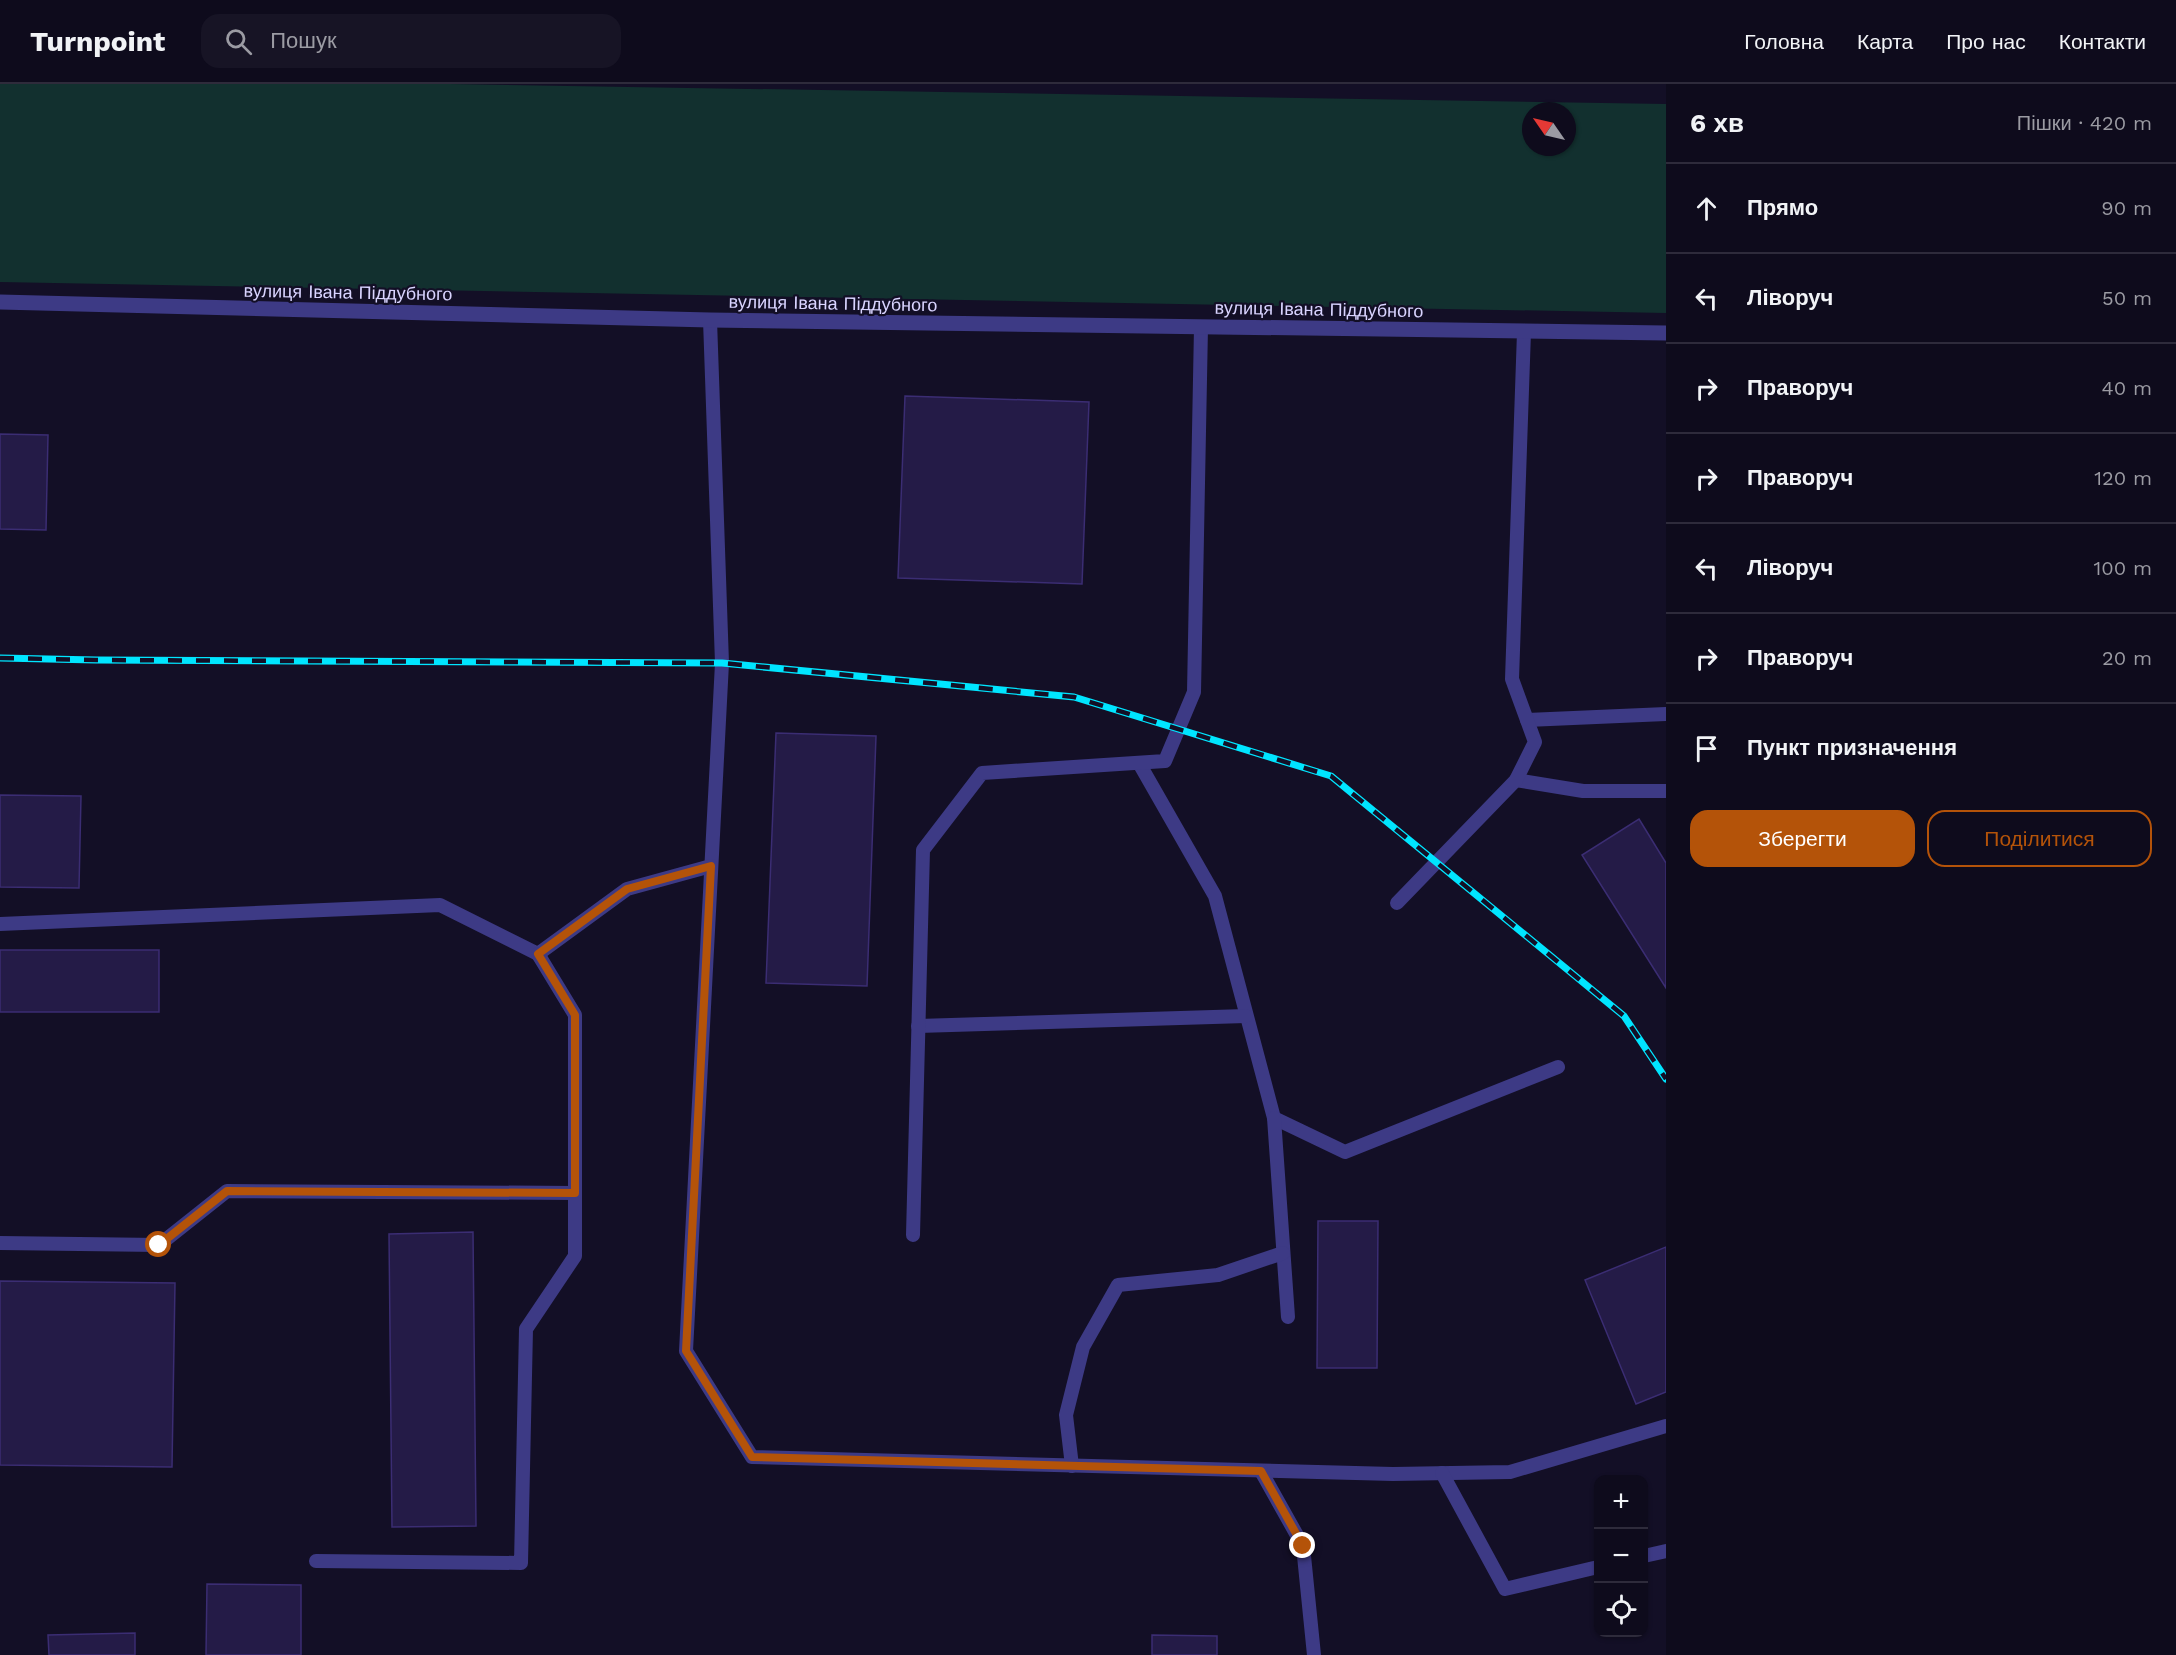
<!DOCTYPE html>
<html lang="uk">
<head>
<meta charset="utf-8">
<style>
	:root { --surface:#0e0b1c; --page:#171425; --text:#f1f3f6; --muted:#9b9ba3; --line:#2e2b3b; --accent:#b45309 }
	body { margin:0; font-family:"Work Sans",sans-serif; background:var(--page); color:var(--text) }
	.controls { position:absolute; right:18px; bottom:18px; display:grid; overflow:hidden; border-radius:12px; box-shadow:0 2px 4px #0004 }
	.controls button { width:54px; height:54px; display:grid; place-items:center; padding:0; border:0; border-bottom:2px solid var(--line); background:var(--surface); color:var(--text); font:30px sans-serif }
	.compass { position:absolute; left:1522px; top:18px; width:54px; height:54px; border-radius:50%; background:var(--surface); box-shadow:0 2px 4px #0004; rotate:304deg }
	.stop { position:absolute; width:18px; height:18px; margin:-14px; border:4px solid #b45309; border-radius:50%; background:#fff }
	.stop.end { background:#b45309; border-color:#fff; box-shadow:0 2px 6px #0008 }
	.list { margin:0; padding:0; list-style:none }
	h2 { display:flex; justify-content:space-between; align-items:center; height:78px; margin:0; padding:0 24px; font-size:26px }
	h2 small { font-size:20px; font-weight:400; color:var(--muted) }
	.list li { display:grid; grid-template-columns:39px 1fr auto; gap:18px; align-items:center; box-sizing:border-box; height:90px; padding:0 24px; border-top:2px solid var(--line) }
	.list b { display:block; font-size:22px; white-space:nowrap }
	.list em { font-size:20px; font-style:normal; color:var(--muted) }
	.actions { display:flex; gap:12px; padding:18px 24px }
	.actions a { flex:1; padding:14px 0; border:2px solid var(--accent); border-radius:18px; text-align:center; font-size:21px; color:var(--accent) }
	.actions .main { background:var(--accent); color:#fff }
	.icon { flex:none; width:33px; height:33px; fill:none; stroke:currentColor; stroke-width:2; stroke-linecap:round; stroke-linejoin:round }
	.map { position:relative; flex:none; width:1666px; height:1571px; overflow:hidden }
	header { display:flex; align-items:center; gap:36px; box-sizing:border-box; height:84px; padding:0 30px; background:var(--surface); border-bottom:2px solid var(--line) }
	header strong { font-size:28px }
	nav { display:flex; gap:33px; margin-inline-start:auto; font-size:21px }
	.search { width:420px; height:54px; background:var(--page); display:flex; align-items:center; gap:15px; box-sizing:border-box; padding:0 21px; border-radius:18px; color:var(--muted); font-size:22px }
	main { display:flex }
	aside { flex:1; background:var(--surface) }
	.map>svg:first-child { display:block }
	.green { fill:#12302f; fill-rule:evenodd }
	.building { fill:#241b47; stroke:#3b2d73; stroke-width:1.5 }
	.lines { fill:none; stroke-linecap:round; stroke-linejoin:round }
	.service { stroke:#3d3a85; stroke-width:14 }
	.tertiary { stroke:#3d3a85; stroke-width:15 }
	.rail-casing { stroke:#00e5ff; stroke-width:7 }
	.rail { stroke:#130f26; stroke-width:4.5; stroke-dasharray:14; stroke-linecap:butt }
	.route { stroke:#b45309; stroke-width:8 }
	.labels { text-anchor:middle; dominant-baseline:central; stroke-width:4.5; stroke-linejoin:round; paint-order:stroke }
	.street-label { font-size:18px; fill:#d9d4ff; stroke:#130f26 }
</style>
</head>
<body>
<header>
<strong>Turnpoint</strong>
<div class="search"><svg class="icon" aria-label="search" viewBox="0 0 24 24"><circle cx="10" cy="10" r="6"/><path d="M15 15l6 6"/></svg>Пошук</div>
<nav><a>Головна</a><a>Карта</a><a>Про нас</a><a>Контакти</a></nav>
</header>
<main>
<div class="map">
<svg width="1666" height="1571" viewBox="0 0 1666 1571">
	<rect width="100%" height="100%" fill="#130f26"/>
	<path class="green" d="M0,0H451L1666,20V229L0,198ZM1531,27H1567V63H1531Z"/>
	<g class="building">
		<polygon points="905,312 1089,318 1082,500 898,494"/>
		<polygon points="0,350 48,351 46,446 0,445"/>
		<polygon points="776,649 876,652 867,902 766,899"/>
		<polygon points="0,711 81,712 79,804 0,803"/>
		<polygon points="1639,735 1666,779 1666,904 1582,771"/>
		<rect x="0" y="866" width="159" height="62"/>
		<polygon points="1318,1137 1378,1137 1377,1284 1317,1284"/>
		<polygon points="473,1148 476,1442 392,1443 389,1150"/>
		<polygon points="1666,1163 1666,1308 1636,1320 1585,1196"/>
		<polygon points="0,1197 175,1199 172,1383 0,1381"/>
		<polygon points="207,1500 301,1501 301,1571 206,1571"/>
		<polygon points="135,1549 135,1571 49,1571 48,1551"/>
		<polygon points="1152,1551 1217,1552 1217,1571 1152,1571"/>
	</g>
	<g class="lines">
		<g class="service">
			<polyline points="710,236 722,579 686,1267 752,1373 1393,1390 1510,1388 1666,1342"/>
			<polyline points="1527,636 1666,630"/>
			<polyline points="1139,679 1215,812 1274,1034 1345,1068 1558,983"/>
			<polyline points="1516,696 1583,707 1666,707"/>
			<polyline points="1397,819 1516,696 1535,658 1512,595 1524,248"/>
			<polyline points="0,840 440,821 538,870 627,805 711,782"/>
			<polyline points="918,942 1246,932"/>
			<polyline points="1274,1034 1288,1233"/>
			<polyline points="913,1151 923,766 982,689 1165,677 1194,608 1201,243"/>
			<polyline points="0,1159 159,1161 227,1107 575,1109"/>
			<polyline points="1072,1382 1066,1331 1083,1263 1118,1201 1218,1191 1283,1169"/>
			<polyline points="1261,1387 1303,1462 1314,1571"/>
			<polyline points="1442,1389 1505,1505 1598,1483"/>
			<polyline points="1644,1472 1666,1467"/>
			<polyline points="316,1477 521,1479 526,1245 575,1172 575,931 538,870"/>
		</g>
		<polyline class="tertiary" points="0,218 710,236 1666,249"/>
		<g class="rail-casing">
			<polyline id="rail" points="0,574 96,576 722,579 1074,613 1331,692 1624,932 1666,995"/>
		</g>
		<use href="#rail" class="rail"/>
	</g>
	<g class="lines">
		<polyline class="route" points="159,1161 227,1107 575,1109 575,931 538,870 627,805 711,782 686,1267 752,1373 1261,1387 1303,1462"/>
	</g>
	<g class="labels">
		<g class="street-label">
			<text transform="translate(348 208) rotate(1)">вулиця Івана Піддубного</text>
			<text transform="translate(833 219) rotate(1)">вулиця Івана Піддубного</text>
			<text transform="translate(1319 225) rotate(1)">вулиця Івана Піддубного</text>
		</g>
	</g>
</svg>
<div class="controls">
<button>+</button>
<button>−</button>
<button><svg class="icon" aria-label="locate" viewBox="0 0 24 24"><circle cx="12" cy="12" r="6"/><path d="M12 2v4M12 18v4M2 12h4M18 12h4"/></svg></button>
</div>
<svg class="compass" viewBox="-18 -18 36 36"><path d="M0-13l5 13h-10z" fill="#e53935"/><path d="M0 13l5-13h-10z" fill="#9b9ba3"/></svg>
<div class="stop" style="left:159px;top:1161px"></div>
<div class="stop end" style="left:1303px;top:1462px"></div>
</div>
<aside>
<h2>6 хв<small>Пішки · 420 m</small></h2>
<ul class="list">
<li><svg class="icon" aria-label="ahead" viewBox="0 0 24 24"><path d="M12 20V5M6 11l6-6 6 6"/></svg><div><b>Прямо</b></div><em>90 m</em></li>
<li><svg class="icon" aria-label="left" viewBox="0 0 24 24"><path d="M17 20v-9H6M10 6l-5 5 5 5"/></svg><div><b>Ліворуч</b></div><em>50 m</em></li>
<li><svg class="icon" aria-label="right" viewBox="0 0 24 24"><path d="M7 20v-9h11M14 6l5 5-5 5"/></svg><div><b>Праворуч</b></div><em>40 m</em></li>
<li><svg class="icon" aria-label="right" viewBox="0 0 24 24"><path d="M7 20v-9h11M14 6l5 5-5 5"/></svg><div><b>Праворуч</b></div><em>120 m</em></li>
<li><svg class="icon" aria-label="left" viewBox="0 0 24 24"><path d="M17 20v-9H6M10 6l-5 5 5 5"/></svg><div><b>Ліворуч</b></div><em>100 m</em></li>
<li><svg class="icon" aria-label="right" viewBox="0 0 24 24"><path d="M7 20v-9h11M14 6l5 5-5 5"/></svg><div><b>Праворуч</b></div><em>20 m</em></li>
<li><svg class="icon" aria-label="arrive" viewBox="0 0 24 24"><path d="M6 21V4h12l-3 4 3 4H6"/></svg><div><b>Пункт призначення</b></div></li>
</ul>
<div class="actions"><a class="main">Зберегти</a><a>Поділитися</a></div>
</aside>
</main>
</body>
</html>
